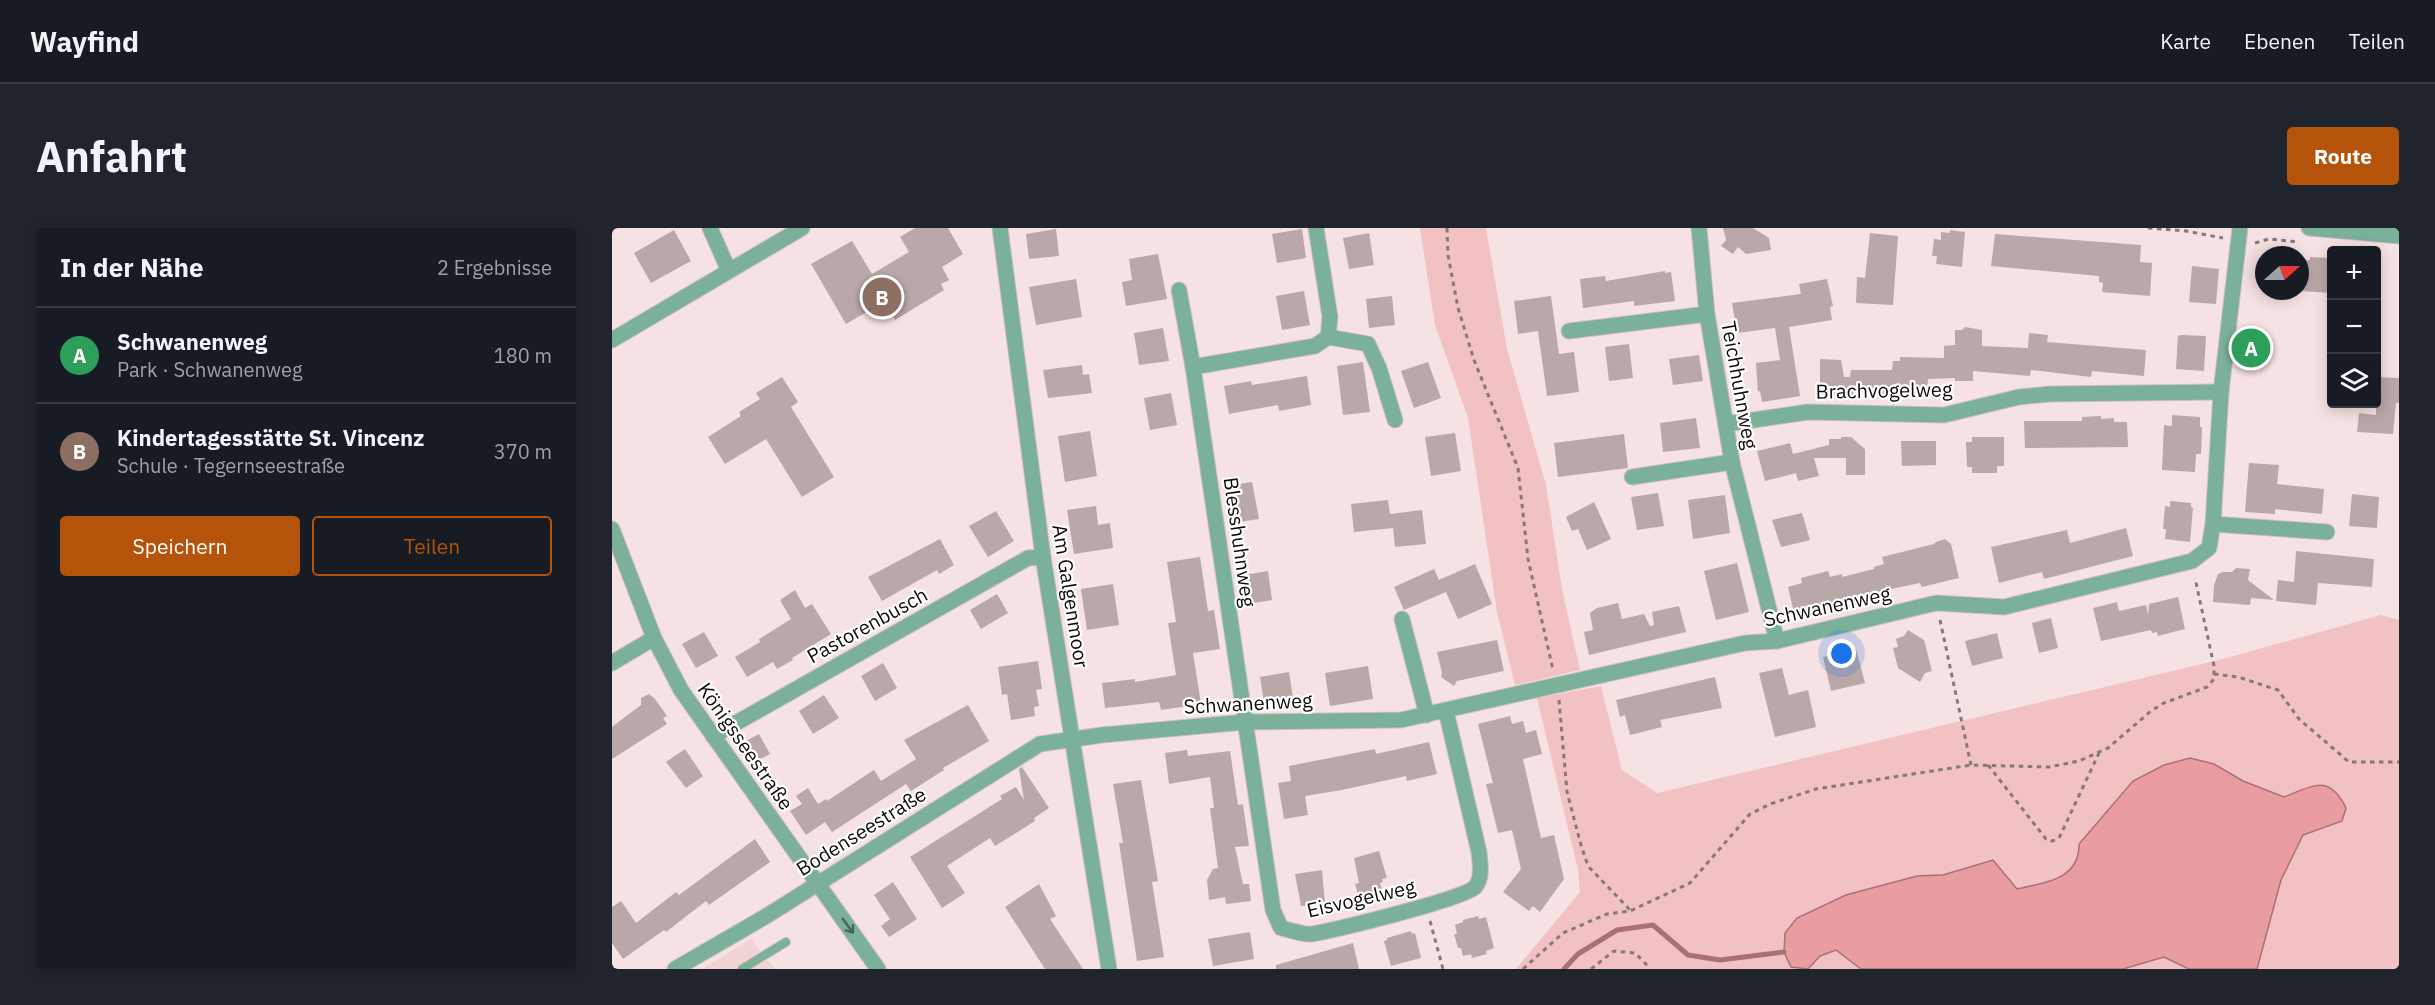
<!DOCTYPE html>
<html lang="de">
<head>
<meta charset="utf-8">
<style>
	:root { --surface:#171b24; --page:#20242c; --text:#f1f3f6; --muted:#9ea1a6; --line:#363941; --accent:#b45309 }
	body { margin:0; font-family:"IBM Plex Sans",sans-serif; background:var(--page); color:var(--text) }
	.controls { position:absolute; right:18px; top:18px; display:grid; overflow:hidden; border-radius:6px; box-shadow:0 3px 15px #0003 }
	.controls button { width:54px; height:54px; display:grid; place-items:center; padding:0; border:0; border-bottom:2px solid var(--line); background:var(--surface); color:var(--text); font:30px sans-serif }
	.compass { position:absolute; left:1643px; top:18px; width:54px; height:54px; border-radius:50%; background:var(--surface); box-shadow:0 3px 15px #0003; rotate:69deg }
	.you { position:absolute; left:1230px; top:426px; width:21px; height:21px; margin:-15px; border:4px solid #fff; border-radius:50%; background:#1a73e8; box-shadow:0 0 0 9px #1a73e833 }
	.badge { display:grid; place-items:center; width:39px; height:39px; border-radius:50%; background:var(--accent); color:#fff; font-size:20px; font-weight:700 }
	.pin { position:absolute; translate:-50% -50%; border:3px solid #fff; box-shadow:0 2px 6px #0006 }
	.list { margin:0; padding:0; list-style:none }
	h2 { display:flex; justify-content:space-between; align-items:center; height:78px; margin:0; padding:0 24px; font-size:26px }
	h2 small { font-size:20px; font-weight:400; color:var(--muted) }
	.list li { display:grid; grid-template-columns:39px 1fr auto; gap:18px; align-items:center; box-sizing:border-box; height:96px; padding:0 24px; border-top:2px solid var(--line) }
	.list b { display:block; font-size:22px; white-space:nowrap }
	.list p { margin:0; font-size:20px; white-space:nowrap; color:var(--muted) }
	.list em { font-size:20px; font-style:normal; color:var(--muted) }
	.actions { display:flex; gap:12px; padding:18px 24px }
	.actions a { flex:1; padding:14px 0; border:2px solid var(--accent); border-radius:6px; text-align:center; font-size:21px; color:var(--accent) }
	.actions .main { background:var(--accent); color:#fff }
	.icon { flex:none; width:33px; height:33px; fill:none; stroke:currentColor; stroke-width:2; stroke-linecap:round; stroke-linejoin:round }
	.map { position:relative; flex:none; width:1787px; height:741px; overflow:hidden; border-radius:6px }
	header { display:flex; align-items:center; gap:36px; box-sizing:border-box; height:84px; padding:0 30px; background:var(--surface); border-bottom:2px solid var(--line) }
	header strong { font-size:28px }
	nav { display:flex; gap:33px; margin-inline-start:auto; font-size:21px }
	.intro { display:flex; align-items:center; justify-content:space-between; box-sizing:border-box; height:144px; padding:0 36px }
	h1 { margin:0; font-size:42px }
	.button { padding:15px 27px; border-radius:6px; background:var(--accent); color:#fff; font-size:21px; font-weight:700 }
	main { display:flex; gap:36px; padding:0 36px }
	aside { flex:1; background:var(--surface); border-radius:6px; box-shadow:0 3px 15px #0003 }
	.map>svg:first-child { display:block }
	.built { fill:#f0d4d5 }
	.green { fill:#f2c1c3 }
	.water { fill:#ea9da0; stroke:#a97173; stroke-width:1.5 }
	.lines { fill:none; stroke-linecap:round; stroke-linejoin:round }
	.stream { stroke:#a97173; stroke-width:5 }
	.building { fill:#baa7a7 }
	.lane-casing { stroke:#d1bfbf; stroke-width:10 }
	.street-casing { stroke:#d1bfbf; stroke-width:17 }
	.path { stroke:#877979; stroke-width:3; stroke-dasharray:4.5 4.5; stroke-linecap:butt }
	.lane { stroke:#7ab198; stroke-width:8 }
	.street { stroke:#7ab198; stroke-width:15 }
	.oneway { stroke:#4a6558 }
	.labels { text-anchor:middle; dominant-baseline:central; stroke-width:4.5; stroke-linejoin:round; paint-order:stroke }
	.street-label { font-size:20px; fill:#10090a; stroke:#fff }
</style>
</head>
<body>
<header>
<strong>Wayfind</strong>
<nav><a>Karte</a><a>Ebenen</a><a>Teilen</a></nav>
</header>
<div class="intro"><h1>Anfahrt</h1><a class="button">Route</a></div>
<main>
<aside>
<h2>In der Nähe<small>2 Ergebnisse</small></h2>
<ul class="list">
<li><span class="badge" style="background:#2e9e5b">A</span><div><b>Schwanenweg</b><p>Park · Schwanenweg</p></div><em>180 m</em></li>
<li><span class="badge" style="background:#8d6e63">B</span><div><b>Kindertagesstätte St. Vincenz</b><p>Schule · Tegernseestraße</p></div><em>370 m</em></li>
</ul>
<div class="actions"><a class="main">Speichern</a><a>Teilen</a></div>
</aside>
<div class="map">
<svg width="1787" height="741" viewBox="0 0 1787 741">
	<rect width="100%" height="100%" fill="#f6e2e2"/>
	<polygon class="built" points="139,711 163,741 90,741"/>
	<g class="green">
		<polygon points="808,0 874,0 895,121 934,257 950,361 968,442 903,457 885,384 856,190 823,97"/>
		<polygon points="1769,387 1787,392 1787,741 904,741 968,664 966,642 925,470 989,458 1010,542 1045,565 1607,432"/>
	</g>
	<path class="water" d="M1578,530L1602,536L1631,553L1672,569C1701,558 1717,545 1734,580L1730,593L1691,607L1669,652L1645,741H1577L1552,729L1511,741H1249L1224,722L1208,728L1196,741L1179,739L1172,724L1173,705L1185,690L1234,667L1305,648L1331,647L1381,632L1405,661C1431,655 1468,652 1467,616L1521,553L1552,537Z"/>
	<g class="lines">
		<polyline class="stream" points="952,741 966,726 1005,702 1041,697 1076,727 1108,732 1172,724"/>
	</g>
	<g class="building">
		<polygon points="303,0 336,0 351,26 330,39 337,52 329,56 332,62 283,92 280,86 272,90 265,78 234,96 199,36 240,13 260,46 297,24 288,9"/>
		<polygon points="1111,0 1141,0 1157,10 1159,22 1134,26 1126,19 1121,26 1109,18 1114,12"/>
		<polygon points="444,1 447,28 417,31 414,6"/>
		<polygon points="690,1 694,30 665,35 660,6"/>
		<polygon points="62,2 79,33 39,55 22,25"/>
		<polygon points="1338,2 1353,4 1350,39 1324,36 1325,28 1320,28 1322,11 1329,12 1329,4 1338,5"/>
		<polygon points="757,5 762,37 737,41 731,10"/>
		<polygon points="1258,5 1286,8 1281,77 1244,75 1245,49 1253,50"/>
		<polygon points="1383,6 1529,17 1528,34 1540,35 1538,68 1490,64 1491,55 1487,54 1487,48 1379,38"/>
		<polygon points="546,26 555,71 514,78 510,54 520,52 517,31"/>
		<polygon points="1698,29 1719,30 1719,65 1688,63 1688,32 1698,32"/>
		<polygon points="1580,38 1607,41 1604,76 1577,74"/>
		<polygon points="1053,43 1053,45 1059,44 1063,73 1022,78 1022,73 971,80 968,51 993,48 994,53"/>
		<polygon points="464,51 470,89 424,97 417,59"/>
		<polygon points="1215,51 1221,78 1218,79 1220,92 1177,99 1188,168 1150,174 1148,163 1146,164 1144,135 1168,132 1163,100 1125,105 1120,75 1189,66 1187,56"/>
		<polygon points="692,63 698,97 670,102 664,68"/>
		<polygon points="780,68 783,97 757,100 754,71"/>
		<polygon points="939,68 947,126 962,124 967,164 935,168 926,103 906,106 902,73"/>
		<polygon points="1353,99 1370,102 1370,118 1416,120 1417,105 1436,107 1435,114 1534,122 1532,148 1480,143 1479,149 1419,142 1418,148 1361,143 1361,153 1343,153 1343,150 1316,151 1315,167 1246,165 1246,168 1208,167 1208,131 1229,132 1232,149 1238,149 1239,142 1280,142 1281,133 1288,133 1288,129 1332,130 1332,118 1343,117 1343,102 1350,102"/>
		<polygon points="551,100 557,133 527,137 522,105"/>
		<polygon points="1569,107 1594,108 1592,143 1564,141 1566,108"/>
		<polygon points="1017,116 1021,150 997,153 993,119"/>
		<polygon points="1087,127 1091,153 1061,157 1057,131"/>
		<polygon points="751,134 758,184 731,187 725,138"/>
		<polygon points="816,134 829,170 802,180 789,143"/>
		<polygon points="470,137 471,147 477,146 480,165 436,170 431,142"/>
		<polygon points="695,148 699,177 667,183 666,177 617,186 612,158 639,153 640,157"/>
		<polygon points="170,149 186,174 179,179 222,249 190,269 154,211 113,236 96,209 129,188 127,184 148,171 144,165"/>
		<polygon points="1764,149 1787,150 1787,175 1784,175 1781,206 1745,204 1747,185 1764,187"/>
		<polygon points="559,165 565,197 538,202 532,170"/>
		<polygon points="1560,187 1588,189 1588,199 1590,199 1589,226 1584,226 1583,244 1550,242 1552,197 1560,198"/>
		<polygon points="1489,188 1489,191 1502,190 1502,194 1515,194 1516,219 1413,220 1412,193 1470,193 1470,189"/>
		<polygon points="1084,190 1088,220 1051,224 1048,195"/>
		<polygon points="478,203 485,248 453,254 446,208"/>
		<polygon points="843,205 849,243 819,248 813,209"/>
		<polygon points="1012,206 1016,240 946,249 942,215"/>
		<polygon points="1229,209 1239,209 1253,221 1253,247 1234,247 1234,230 1202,230 1207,248 1186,253 1184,245 1153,253 1145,223 1178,215 1181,226 1217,217 1217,211 1229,211"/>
		<polygon points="1360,209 1392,209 1392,238 1385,238 1385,245 1360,245 1360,239 1355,239 1354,214 1360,214"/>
		<polygon points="1289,213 1324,213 1324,237 1290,238"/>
		<polygon points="1637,235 1667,237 1665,256 1712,261 1710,286 1663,281 1663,286 1633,284"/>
		<polygon points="640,254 647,291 621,295 615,258"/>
		<polygon points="1046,265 1052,298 1025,302 1019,269"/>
		<polygon points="1740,266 1767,269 1765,300 1737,298"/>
		<polygon points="1113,267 1118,305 1081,311 1076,272"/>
		<polygon points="776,272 778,286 810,282 814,316 783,319 781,300 742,304 739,276"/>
		<polygon points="1558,273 1579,275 1579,279 1581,280 1578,314 1553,311 1554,301 1551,301 1553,278 1558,279"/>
		<polygon points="982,274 999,311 975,322 966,301 960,303 954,289"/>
		<polygon points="484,278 486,297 498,295 501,320 462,326 455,282"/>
		<polygon points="384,283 402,313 376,329 357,298"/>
		<polygon points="1190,285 1198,312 1169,319 1160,292"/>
		<polygon points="1514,300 1521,328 1432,351 1430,344 1387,355 1379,319 1455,302 1458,315"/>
		<polygon points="328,311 342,337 327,346 325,342 270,373 256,349"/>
		<polygon points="1333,311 1339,316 1347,350 1310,359 1308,355 1279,361 1236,372 1237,375 1225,378 1226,382 1198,389 1197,385 1183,389 1176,359 1190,355 1189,350 1216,343 1218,349 1230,346 1230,349 1262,341 1262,339 1272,336 1270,329 1322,316 1324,314"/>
		<polygon points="1684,323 1762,331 1760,359 1706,355 1704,377 1664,373 1666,352 1682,354"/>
		<polygon points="588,329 596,383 602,382 608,421 581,425 589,476 549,482 547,474 493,480 490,455 523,451 523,454 564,447 556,395 564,394 555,334"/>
		<polygon points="1125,335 1137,384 1104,392 1092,343"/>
		<polygon points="863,336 880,376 846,391 834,364 792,382 782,359 822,341 827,352"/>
		<polygon points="1624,340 1638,341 1636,352 1662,372 1639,370 1638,377 1601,374 1602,357 1606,346 1611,344 1620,344"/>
		<polygon points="656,343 660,372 636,376 632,347"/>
		<polygon points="501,356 507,397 475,402 469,361"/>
		<polygon points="183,362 193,380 200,376 219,406 180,430 181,432 165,441 161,434 135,449 123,429 148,414 147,411 179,391 168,372"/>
		<polygon points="385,366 396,385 369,401 358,382"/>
		<polygon points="1566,369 1573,401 1546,408 1545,404 1540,405 1539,402 1489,413 1481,380 1505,374 1507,383 1534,377 1536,387 1537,376"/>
		<polygon points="1006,375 1010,391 1032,386 1038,398 1042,397 1040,384 1067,378 1074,404 977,427 972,404 981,402 978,385 985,380"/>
		<polygon points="1439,390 1446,420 1427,425 1420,395"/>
		<polygon points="1296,402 1312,412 1320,443 1313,445 1308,454 1286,440 1281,420 1286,419 1284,411 1292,408"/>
		<polygon points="92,404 106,428 84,440 70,416"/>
		<polygon points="1385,405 1391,430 1360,438 1353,413"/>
		<polygon points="885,412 892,443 845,453 842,458 829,449 830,445 825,424"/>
		<polygon points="1244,421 1253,455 1219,463 1211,429"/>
		<polygon points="426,433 430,461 424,462 427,478 422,479 423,488 399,492 395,466 390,467 386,439"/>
		<polygon points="271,435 285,460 263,473 249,448"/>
		<polygon points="756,438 761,471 718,478 713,445"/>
		<polygon points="1170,440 1177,467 1196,462 1204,499 1163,509 1147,445"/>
		<polygon points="677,444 681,470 652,474 648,449"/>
		<polygon points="1103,449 1110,480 1048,492 1050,499 1018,507 1013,487 1008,489 1004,472"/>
		<polygon points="37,466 43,471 55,488 51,490 55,496 0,531 0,499 29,477 29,470"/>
		<polygon points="212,467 227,490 201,506 187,483"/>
		<polygon points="356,477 377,513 331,540 332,542 299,563 294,556 220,604 213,594 194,607 178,583 190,576 184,568 196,560 206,576 214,571 215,573 262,542 269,553 304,531 292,512"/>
		<polygon points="898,488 900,496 911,493 914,505 924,502 930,526 911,531 929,610 942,607 952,651 928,684 921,678 917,683 891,664 909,641 900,602 886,605 874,556 881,555 866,496"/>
		<polygon points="147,506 158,526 141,535 130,515"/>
		<polygon points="817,514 825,546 795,553 794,548 730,562 693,568 696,587 672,591 666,555 679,553 677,538 763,521 764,526"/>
		<polygon points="73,521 91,548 74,560 54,534"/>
		<polygon points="575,522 576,528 618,523 626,577 631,576 637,618 623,619 631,656 637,656 639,673 614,676 613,669 597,672 595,652 601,641 606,640 598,580 602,580 598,549 557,556 553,525"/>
		<polygon points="410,539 437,580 422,590 423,593 383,618 378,610 335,638 353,665 330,680 298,629 390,571 388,568 404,559 412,572 407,541"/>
		<polygon points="529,552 546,653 540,654 552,729 525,733 507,615 511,615 501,556"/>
		<polygon points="143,611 158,634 97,677 94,673 54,704 52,702 11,731 0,715 0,679 9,673 24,695 64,664 67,667"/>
		<polygon points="767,623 775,650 770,651 771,654 768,655 771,666 748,673 743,656 747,655 742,630"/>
		<polygon points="710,642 713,675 689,678 683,646"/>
		<polygon points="281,654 305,691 277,709 269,698 278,691 262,667"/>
		<polygon points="427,656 444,688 438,691 471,741 433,741 393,679"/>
		<polygon points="866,688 867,691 874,689 882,720 874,723 875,726 860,730 859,726 851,728 849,720 846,720 842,706 845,706 843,697 851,694 851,692"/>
		<polygon points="799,703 800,706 803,705 809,730 779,738 772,713 775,712 775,710"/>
		<polygon points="638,704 642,731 601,738 596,711"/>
		<polygon points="741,715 747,741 664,741 664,737"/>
	</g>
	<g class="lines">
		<g class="lane-casing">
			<polyline id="lane" points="130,741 174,714"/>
		</g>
		<g class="street-casing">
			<g id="street">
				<polyline points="98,0 117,43"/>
				<polyline points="388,0 431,329 497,741"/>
				<path d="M704,0L718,89L716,109L703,118L581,139L661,682L669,700C678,702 691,707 700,706C723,702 852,671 863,659C871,650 868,635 867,624L834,483"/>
				<polyline points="1087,0 1095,86 1120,234 1165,413"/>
				<polyline points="1697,0 1787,8"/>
				<polyline points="567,62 581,139"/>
				<polyline points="957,103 1095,86"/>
				<polyline points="716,109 756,116 767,140 783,192"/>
				<polyline points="0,112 190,0"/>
				<polyline points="1114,196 1196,184 1332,187 1407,169 1438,166 1609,164"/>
				<polyline points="1020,249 1120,234"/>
				<polyline points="1601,296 1715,304"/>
				<polyline points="0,301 42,410 69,462 266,741"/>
				<polyline points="790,391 815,487"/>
				<polyline points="0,435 42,410"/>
				<polyline points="101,508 416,330 431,329"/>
				<polyline points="63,741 156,687 428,516 490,507 633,494 789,492 1133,415 1165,413 1324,375 1392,379 1580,333 1597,320 1601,296 1609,164 1628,0"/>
			</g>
		</g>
		<g class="path">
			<polyline points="835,0 836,27 846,80 862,132 906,240 916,331 941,442"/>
			<polyline points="1536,0 1574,3 1611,10"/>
			<polyline points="1643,15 1657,11 1687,14"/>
			<polyline points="1328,392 1359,537"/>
			<polyline points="1602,446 1626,449 1666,462 1687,491 1737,534 1787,534"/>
			<polyline points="947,472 955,564 969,617 976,638 1018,682"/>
			<polyline points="1376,537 1434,611 1440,613 1447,610 1487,525"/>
			<polyline points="818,693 831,741"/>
			<polyline points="911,741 951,705 995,686 1018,683 1078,655 1138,586 1158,576 1204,561 1359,537 1437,539 1467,533 1496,520 1539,483 1552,475 1595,459 1602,451 1602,438 1583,350"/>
			<polyline points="979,741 1002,723 1023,725 1034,736 1035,741"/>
		</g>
		<use href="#lane" class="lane"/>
		<use href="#street" class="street"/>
	</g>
	<defs><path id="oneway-shaft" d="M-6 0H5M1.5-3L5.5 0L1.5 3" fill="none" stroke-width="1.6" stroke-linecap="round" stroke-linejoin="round" transform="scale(1.5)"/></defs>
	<use class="oneway" href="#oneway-shaft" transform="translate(236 698) rotate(54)"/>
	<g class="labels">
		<g class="street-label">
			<text transform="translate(1128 157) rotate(80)">Teichhuhnweg</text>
			<text transform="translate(1272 162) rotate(-1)">Brachvogelweg</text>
			<text transform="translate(628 314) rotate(82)">Blesshuhnweg</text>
			<text transform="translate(459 368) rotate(81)">Am Galgenmoor</text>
			<text transform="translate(1215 378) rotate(-12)">Schwanenweg</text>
			<text transform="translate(255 397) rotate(-29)">Pastorenbusch</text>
			<text transform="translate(636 475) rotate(-3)">Schwanenweg</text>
			<text transform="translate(134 518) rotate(55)">Königsseestraße</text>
			<text transform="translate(249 603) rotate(-32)">Bodenseestraße</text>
			<text transform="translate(749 670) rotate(-13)">Eisvogelweg</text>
		</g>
	</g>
</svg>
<div class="controls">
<button>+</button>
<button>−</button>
<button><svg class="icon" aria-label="layers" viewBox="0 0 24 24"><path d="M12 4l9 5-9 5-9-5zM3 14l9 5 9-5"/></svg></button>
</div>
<svg class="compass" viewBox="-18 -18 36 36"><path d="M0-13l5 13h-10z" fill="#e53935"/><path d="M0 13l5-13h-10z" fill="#9ea1a6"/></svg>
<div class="you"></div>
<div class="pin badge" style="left:1639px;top:120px;background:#2e9e5b">A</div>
<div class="pin badge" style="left:270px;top:69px;background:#8d6e63">B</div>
</div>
</main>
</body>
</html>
